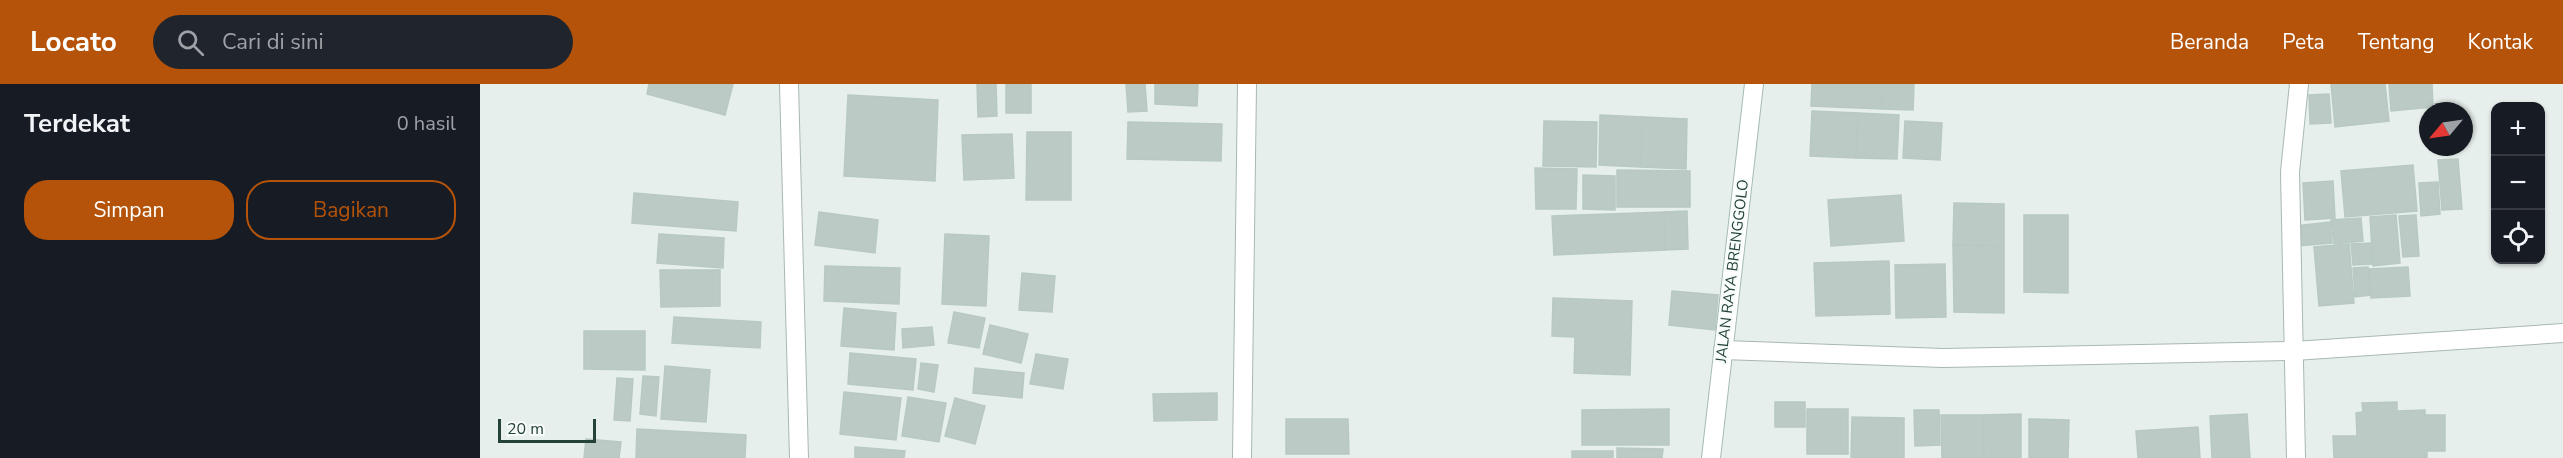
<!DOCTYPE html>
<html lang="id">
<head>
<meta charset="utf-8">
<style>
	:root { --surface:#171b24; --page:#20242c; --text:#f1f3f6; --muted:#9ea1a6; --line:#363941; --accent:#b45309 }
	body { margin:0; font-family:"Nunito Sans",sans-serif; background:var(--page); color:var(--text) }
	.controls { position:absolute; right:18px; top:18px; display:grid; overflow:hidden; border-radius:12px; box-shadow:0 2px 4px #0004 }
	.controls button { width:54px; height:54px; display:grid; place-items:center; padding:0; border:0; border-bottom:2px solid var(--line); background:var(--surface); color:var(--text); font:30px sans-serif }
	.compass { position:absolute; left:1939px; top:18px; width:54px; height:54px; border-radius:50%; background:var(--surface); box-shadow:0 2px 4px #0004; rotate:241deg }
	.scale { position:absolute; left:18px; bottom:15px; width:98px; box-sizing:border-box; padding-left:6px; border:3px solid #24423a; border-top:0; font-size:16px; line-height:21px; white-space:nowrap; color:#24423a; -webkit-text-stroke:4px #f7fbf9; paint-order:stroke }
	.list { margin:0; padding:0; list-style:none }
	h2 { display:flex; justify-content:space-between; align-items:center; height:78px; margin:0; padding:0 24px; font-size:26px }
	h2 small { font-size:20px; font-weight:400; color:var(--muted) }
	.actions { display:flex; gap:12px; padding:18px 24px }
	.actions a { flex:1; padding:14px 0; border:2px solid var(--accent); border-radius:24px; text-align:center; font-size:21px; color:var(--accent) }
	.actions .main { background:var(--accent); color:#fff }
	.icon { flex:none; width:33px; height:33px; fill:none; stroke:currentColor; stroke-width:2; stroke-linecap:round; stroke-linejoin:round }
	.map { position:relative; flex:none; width:2083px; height:374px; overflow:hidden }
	header { display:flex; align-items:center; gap:36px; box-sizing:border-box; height:84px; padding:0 30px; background:var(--accent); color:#fff }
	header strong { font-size:28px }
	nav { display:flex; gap:33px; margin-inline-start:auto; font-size:21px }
	.search { width:420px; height:54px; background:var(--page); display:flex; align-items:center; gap:15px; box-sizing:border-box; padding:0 21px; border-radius:33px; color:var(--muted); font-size:22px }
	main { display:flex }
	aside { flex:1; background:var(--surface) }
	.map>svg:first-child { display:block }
	.building { fill:#bbcac4; stroke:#b8c9c2; stroke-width:1.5 }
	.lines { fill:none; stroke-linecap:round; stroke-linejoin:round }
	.service-casing { stroke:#a8b8b2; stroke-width:20 }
	.minor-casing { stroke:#a8b8b2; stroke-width:20 }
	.secondary-casing { stroke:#a4bbb3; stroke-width:20 }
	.service { stroke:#fff; stroke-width:18 }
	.minor { stroke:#fff; stroke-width:18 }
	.secondary { stroke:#fff; stroke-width:18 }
	.labels { text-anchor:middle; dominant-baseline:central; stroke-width:4.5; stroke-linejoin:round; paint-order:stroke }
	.street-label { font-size:15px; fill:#24423a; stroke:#f7fbf9 }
</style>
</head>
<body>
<header>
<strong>Locato</strong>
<div class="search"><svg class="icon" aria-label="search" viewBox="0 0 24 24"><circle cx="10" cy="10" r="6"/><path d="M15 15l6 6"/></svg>Cari di sini</div>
<nav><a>Beranda</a><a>Peta</a><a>Tentang</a><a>Kontak</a></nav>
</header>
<main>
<aside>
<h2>Terdekat<small>0 hasil</small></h2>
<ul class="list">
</ul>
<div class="actions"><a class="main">Simpan</a><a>Bagikan</a></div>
</aside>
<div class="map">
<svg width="2083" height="374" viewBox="0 0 2083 374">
	<rect width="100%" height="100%" fill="#e6efeb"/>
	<g class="building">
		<polygon points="169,0 253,0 245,31 167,10"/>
		<polygon points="497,0 516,0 517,32 498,33"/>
		<rect x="526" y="0" width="25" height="29"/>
		<polygon points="646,0 665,0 667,27 648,28"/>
		<polygon points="675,0 718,0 717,22 675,20"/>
		<polygon points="1332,0 1403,0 1402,25 1331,22"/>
		<polygon points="1403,0 1434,0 1433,26 1402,25"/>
		<polygon points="1851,0 1905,0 1909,37 1855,43"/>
		<polygon points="1909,0 1952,0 1953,23 1911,27"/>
		<polygon points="1849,10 1851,39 1830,40 1829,11"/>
		<polygon points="368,11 458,16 455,97 364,92"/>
		<polygon points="1332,27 1378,29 1376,74 1330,72"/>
		<polygon points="1378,29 1419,31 1417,75 1376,74"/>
		<polygon points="1120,31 1163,33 1161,83 1119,81"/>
		<polygon points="1163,33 1207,35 1206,85 1161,83"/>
		<polygon points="1064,37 1117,38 1116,83 1063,82"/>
		<polygon points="1425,37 1462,39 1460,76 1423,74"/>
		<polygon points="648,38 742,40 741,77 647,75"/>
		<polygon points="547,48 591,48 591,116 546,116"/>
		<polygon points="532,50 534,94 484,96 482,51"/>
		<polygon points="1978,75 1982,125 1962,126 1958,76"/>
		<polygon points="1933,81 1937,127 1865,133 1861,87"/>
		<polygon points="1055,84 1097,85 1096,125 1056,125"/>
		<polygon points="1137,86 1210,87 1210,123 1137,123"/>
		<polygon points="1103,91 1135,92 1135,126 1103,125"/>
		<polygon points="1853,97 1855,134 1825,136 1823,99"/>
		<polygon points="1958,98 1960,130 1941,132 1939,99"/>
		<polygon points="154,109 258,118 256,147 152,139"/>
		<polygon points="1421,111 1424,157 1351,162 1348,116"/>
		<polygon points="1474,119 1524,120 1524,162 1473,161"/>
		<polygon points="1207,127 1208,165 1185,166 1184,128"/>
		<polygon points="339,128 398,136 395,169 335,161"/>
		<polygon points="1184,128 1185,166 1074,171 1072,132"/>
		<polygon points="1544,131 1588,131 1588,209 1544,208"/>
		<polygon points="1916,131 1920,179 1893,182 1890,133"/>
		<polygon points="1936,131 1939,172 1923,173 1919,132"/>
		<polygon points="1881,134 1883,157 1854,160 1851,136"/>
		<polygon points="1850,138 1852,159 1817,162 1815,142"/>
		<polygon points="179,150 244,154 243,184 177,179"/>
		<polygon points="465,150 509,152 506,222 462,220"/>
		<polygon points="1891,159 1892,180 1873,181 1871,160"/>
		<polygon points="1869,160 1874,219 1839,222 1834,163"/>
		<polygon points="1473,161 1524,162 1524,229 1474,228"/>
		<polygon points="1409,177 1410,230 1336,232 1334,179"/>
		<polygon points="1465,180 1466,233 1416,234 1415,181"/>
		<polygon points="345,182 420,184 419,220 344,217"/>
		<polygon points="1888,183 1891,211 1875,213 1873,184"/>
		<polygon points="1928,183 1930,212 1891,214 1889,185"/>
		<polygon points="180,186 240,186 240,222 181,223"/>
		<polygon points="542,189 575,192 572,228 539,226"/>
		<polygon points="1192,207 1238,211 1235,246 1189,241"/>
		<polygon points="1073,214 1152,217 1150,291 1094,289 1095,253 1072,252"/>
		<polygon points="364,224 416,229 414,266 361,262"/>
		<polygon points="474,228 505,234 499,264 468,259"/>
		<polygon points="194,233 281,238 280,264 192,259"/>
		<polygon points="510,241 548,250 541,279 503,270"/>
		<polygon points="452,243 454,261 423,264 422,245"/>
		<polygon points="104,247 165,247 165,286 104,285"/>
		<polygon points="370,269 436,275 433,306 368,300"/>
		<polygon points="556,270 588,275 583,305 550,300"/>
		<polygon points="441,279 458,281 454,308 438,305"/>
		<polygon points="185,282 230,286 226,338 181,335"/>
		<polygon points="495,284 544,289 542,314 493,309"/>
		<polygon points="163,292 179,293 176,332 160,330"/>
		<polygon points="137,294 153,295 150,337 134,336"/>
		<polygon points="364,308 421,314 416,356 360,350"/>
		<polygon points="737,309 737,336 674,337 673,310"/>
		<polygon points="428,313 466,319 459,358 422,352"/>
		<polygon points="475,314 505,322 495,360 465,352"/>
		<rect x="1295" y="318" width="30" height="25"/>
		<polygon points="1917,318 1917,327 1945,326 1945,331 1965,331 1965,367 1947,367 1947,374 1854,374 1853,352 1877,352 1876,329 1883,328 1882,319"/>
		<polygon points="1189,325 1189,361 1102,361 1102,326"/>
		<rect x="1327" y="325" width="41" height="45"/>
		<polygon points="1434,326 1459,326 1460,361 1435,362"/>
		<polygon points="1541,330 1541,374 1504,374 1503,331"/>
		<polygon points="1767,330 1770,374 1732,374 1730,332"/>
		<polygon points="1461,331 1503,331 1504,374 1462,374"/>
		<polygon points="1372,333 1424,334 1424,374 1371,374"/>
		<polygon points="806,335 868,335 869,370 806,370"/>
		<polygon points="1549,335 1589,336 1588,374 1549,374"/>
		<polygon points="1718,343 1720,374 1658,374 1656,347"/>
		<polygon points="157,345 266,351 265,374 156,374"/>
		<polygon points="106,355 141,358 139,374 104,374"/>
		<polygon points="375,363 425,367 424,374 375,374"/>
		<polygon points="1137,364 1183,365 1182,374 1137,374"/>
		<rect x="1092" y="367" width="41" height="7"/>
	</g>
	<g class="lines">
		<g class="service-casing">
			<polyline id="service" points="1814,267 2083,249"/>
		</g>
		<g class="minor-casing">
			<g id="minor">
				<polyline points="309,0 319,374"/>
				<polyline points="1243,266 1463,274 1814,267"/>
				<polyline points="762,374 767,0"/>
				<polyline points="1816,374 1810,88 1819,0"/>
			</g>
		</g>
		<g class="secondary-casing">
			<polyline id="secondary" points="1231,374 1274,0"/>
		</g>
		<use href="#service" class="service"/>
		<use href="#minor" class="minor"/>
		<use href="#secondary" class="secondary"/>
	</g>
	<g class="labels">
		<g class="street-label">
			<text transform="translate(1252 187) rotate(-83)">JALAN RAYA BRENGGOLO</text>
		</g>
	</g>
</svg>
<div class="controls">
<button>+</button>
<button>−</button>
<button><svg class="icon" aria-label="locate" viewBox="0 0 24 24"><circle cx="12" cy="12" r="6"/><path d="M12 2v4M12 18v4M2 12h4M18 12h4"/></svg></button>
</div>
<svg class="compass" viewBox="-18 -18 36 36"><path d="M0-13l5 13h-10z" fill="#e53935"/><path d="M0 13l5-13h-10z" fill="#9ea1a6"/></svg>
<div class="scale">20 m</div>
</div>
</main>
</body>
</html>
